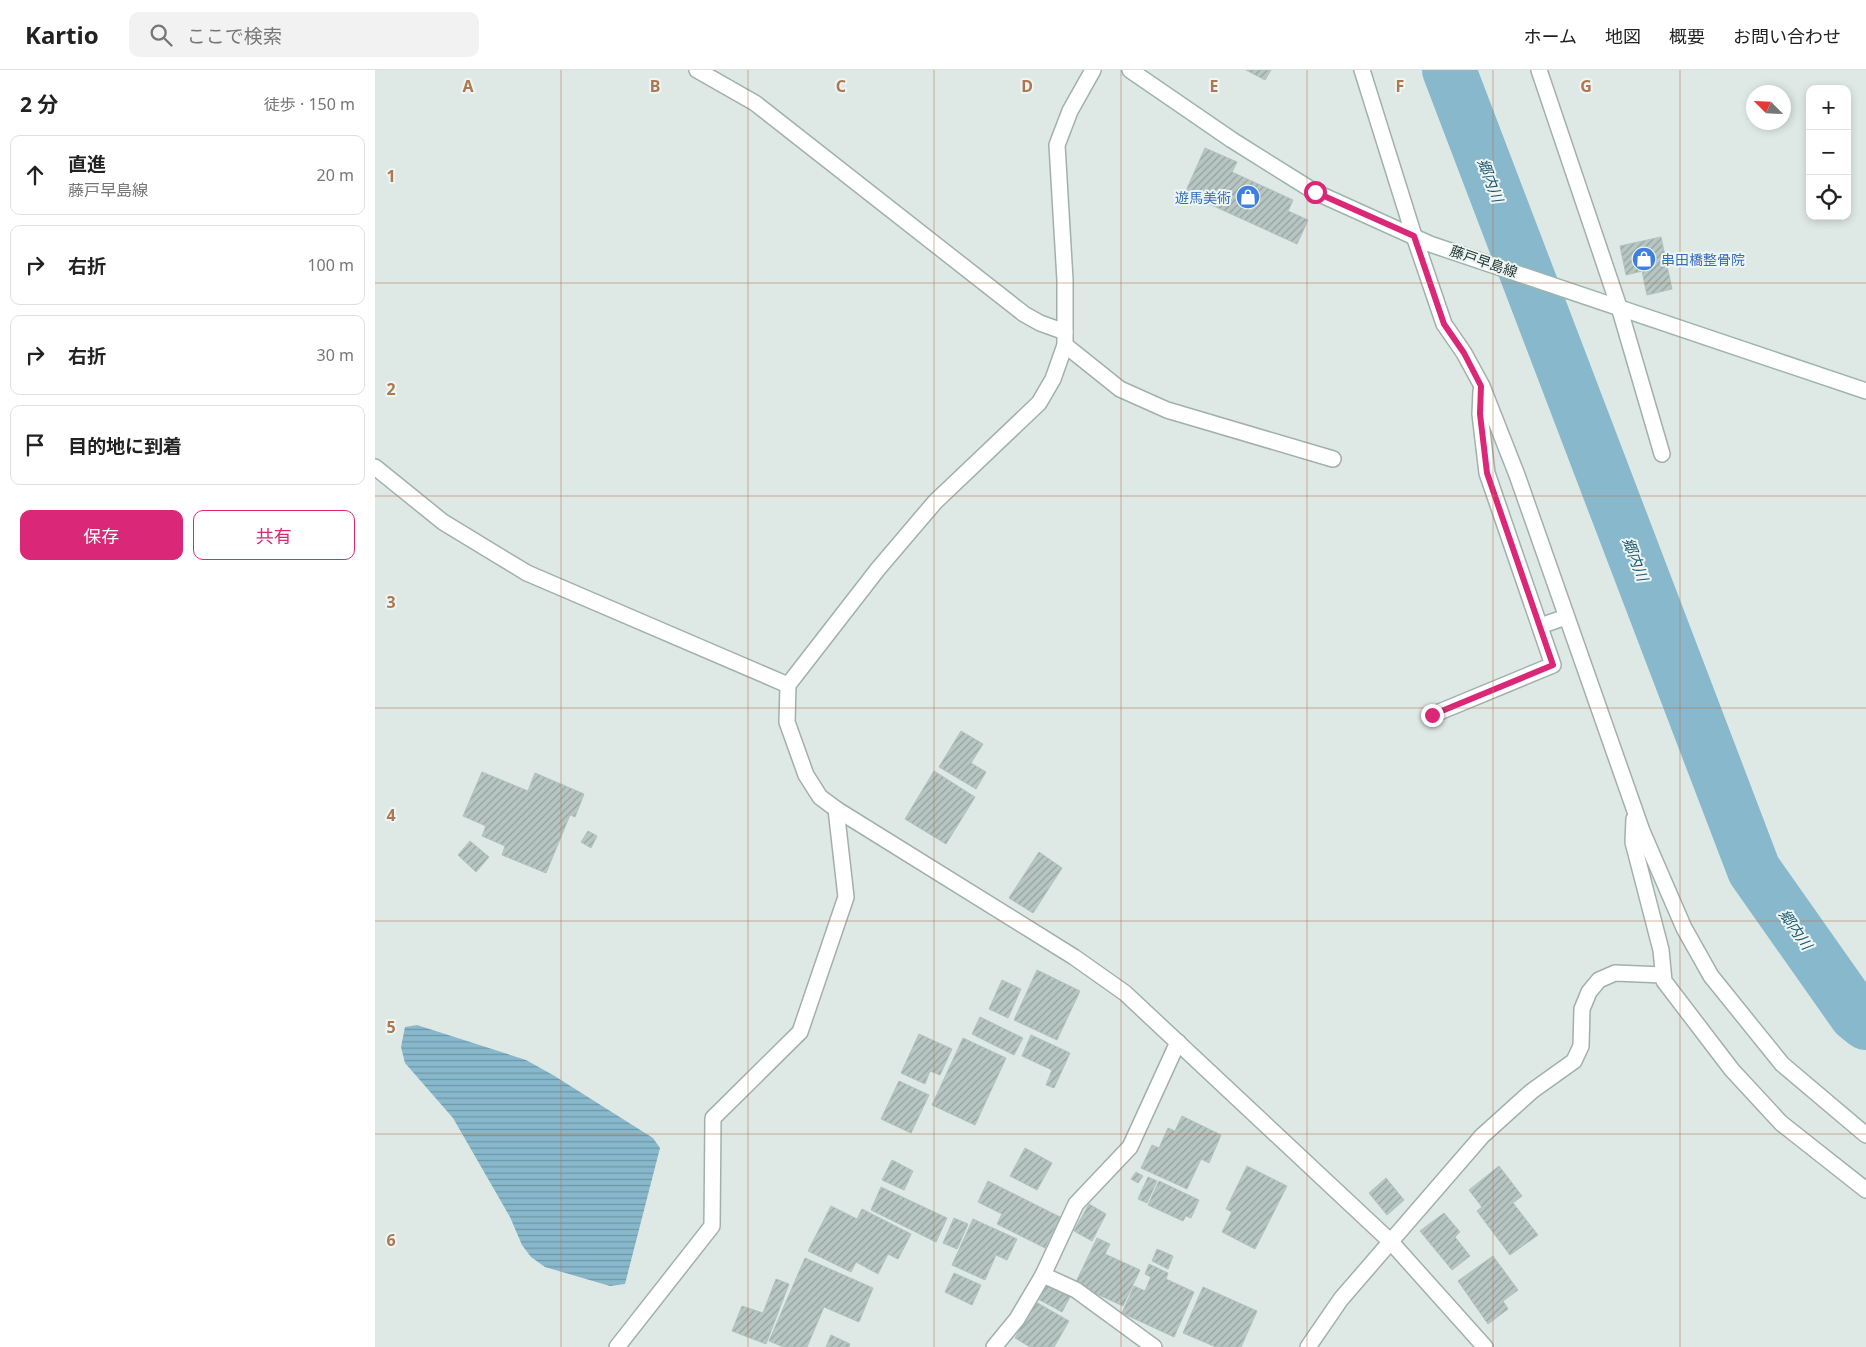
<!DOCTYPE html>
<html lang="ja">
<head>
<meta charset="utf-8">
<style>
	:root { --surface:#fff; --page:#f2f2f2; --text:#222; --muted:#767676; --line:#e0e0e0; --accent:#db2777 }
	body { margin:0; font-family:"Noto Sans","Noto Sans JP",sans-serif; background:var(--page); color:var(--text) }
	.controls { position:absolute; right:15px; top:15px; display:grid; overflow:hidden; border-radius:10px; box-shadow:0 2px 8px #0003 }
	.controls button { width:45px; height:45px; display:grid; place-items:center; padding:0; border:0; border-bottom:1px solid var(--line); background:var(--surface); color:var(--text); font:25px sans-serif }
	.compass { position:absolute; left:1371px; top:15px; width:45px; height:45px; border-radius:50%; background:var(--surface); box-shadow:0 2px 8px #0003; rotate:294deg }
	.stop { position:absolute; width:15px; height:15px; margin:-11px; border:4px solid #db2777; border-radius:50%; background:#fff }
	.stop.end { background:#db2777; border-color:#fff; box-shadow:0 1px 5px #0008 }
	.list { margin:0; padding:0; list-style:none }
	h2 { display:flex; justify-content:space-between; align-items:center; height:65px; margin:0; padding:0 20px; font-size:21px }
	h2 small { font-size:16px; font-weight:400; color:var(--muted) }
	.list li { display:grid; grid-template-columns:32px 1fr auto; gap:15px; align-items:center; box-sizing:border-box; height:80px; margin:0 10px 10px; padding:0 10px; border:1px solid var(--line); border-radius:10px }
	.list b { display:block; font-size:19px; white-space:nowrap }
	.list p { margin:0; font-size:16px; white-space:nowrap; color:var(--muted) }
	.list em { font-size:16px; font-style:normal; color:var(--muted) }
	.actions { display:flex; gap:10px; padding:15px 20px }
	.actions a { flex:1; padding:11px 0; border:1px solid var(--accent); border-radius:10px; text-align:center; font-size:18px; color:var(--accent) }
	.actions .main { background:var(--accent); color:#fff }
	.icon { flex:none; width:28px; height:28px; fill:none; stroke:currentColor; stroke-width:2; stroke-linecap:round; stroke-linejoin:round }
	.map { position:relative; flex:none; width:1491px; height:1277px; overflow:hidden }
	header { display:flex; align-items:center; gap:30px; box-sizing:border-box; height:70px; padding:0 25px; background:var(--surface); border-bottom:1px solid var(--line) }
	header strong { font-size:24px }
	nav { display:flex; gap:28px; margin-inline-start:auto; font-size:18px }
	.search { width:350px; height:45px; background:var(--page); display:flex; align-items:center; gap:12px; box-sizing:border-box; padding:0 18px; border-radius:10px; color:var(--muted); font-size:19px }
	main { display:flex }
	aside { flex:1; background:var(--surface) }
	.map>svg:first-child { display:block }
	.water { fill:url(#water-rules) }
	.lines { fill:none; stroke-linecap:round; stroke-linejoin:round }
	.river { stroke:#88b8cc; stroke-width:54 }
	.building { fill:url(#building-hatch); stroke:#b1c2be }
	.minor-casing { stroke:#a2b0ad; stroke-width:18 }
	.secondary-casing { stroke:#9eb4af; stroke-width:18 }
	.minor { stroke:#fff; stroke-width:15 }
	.secondary { stroke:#fff; stroke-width:15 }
	.route { stroke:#db2777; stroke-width:6 }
	.grid { fill:none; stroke:#ae7750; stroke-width:1; stroke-opacity:0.55 }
	.labels { text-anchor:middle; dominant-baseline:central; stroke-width:4; stroke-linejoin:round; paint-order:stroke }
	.shop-label { font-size:14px; fill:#366cbe; stroke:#eef6f3; text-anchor:end }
	.street-label { font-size:14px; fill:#213835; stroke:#eef6f3 }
	.water-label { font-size:15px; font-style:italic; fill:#1f5770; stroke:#eef6f3 }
	.grid-label { font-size:16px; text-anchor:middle; font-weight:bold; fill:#ae7750; stroke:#eef6f3; stroke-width:4; stroke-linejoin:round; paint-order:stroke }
</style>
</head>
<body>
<header>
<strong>Kartio</strong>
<div class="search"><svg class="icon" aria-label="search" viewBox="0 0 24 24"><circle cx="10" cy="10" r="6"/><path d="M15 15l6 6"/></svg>ここで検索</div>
<nav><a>ホーム</a><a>地図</a><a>概要</a><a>お問い合わせ</a></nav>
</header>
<main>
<aside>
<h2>2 分<small>徒歩 · 150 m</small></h2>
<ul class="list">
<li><svg class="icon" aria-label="ahead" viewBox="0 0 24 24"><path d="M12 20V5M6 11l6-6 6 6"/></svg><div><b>直進</b><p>藤戸早島線</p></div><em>20 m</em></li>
<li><svg class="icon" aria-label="right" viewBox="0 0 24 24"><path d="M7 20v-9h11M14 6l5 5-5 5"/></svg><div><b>右折</b></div><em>100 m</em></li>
<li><svg class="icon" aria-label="right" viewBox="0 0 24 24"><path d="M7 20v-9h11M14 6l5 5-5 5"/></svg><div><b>右折</b></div><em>30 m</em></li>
<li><svg class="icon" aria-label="arrive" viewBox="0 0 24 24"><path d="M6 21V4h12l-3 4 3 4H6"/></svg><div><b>目的地に到着</b></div></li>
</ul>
<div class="actions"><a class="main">保存</a><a>共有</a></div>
</aside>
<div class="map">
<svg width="1491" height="1277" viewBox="0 0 1491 1277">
	<defs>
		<pattern id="water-rules" width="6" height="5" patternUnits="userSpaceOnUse" patternTransform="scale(1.25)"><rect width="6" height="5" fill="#88b8cc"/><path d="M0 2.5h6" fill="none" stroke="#6f97a6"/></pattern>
		<pattern id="building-hatch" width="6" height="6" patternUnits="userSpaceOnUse" patternTransform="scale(1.25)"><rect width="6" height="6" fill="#b7c6c2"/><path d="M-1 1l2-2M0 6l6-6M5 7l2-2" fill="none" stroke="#94a29e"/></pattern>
	</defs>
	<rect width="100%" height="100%" fill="#dee9e6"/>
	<polygon class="water" points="42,955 151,990 178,1005 278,1068 285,1078 250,1214 235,1216 170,1197 156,1187 147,1175 135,1147 78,1048 30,993 26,977 30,957"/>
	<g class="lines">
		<polyline class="river" points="1074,0 1379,800 1481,945 1491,953"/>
	</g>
	<g class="building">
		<polygon points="871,0 896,0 890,10"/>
		<polygon points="830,78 862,92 857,102 918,130 913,141 933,150 922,174 810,123"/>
		<polygon points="1286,167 1297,219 1272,225 1267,201 1251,205 1245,176"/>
		<polygon points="586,661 608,674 596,693 611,702 601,719 564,697"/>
		<polygon points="559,701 600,727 571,774 530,749"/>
		<polygon points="107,702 153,721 160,703 209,724 200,747 195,745 171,803 127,785 130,776 107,766 111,756 88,746"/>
		<polygon points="213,761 222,766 216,778 206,772"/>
		<polygon points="95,771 114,787 101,802 83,785"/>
		<polygon points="664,782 687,798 658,843 634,828"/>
		<polygon points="662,900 705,921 682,970 639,950"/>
		<polygon points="627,910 646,919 633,948 614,939"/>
		<polygon points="605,947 648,968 639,985 597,964"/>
		<polygon points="544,964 577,979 565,1005 555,1001 550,1014 526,1003"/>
		<polygon points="656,965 695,983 679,1018 671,1015 677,1000 647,986"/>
		<polygon points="588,968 631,988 600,1055 557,1035"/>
		<polygon points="524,1011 554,1025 536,1063 506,1049"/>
		<polygon points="807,1046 846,1065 834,1093 826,1089 812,1119 766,1098 777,1075 784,1078 793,1058 800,1061"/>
		<polygon points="650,1078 677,1093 662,1120 635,1106"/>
		<polygon points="517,1090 538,1101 529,1120 507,1110"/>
		<polygon points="872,1096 912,1116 880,1179 847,1162 857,1142 851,1139"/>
		<polygon points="1124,1096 1147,1126 1138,1133 1163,1165 1135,1185 1102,1141 1107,1137 1094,1120"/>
		<polygon points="761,1102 768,1106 763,1113 756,1109"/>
		<polygon points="773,1107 782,1111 772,1133 763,1129"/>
		<polygon points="1011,1108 1029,1130 1012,1145 994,1123"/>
		<polygon points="613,1111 685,1147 670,1178 622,1154 627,1144 603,1132"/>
		<polygon points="784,1111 824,1130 816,1148 811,1146 808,1151 773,1135"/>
		<polygon points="506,1117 572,1148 561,1172 496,1140"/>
		<polygon points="714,1134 731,1144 717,1171 699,1161"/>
		<polygon points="456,1136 482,1149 487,1139 536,1164 523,1189 513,1184 503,1204 481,1192 476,1202 433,1181"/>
		<polygon points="1069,1143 1085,1162 1080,1167 1095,1186 1077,1200 1045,1161"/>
		<polygon points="579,1148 593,1154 582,1179 568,1173"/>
		<polygon points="598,1149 642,1169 632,1190 621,1185 610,1210 577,1195"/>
		<polygon points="722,1168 735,1174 730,1184 765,1200 748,1236 700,1214"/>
		<polygon points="782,1179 798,1186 793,1199 777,1191"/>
		<polygon points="1118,1186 1143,1220 1128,1231 1133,1239 1113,1254 1083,1211"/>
		<polygon points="430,1188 498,1218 484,1252 449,1237 432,1277 409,1277 394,1271"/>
		<polygon points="774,1194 793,1203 791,1209 819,1222 799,1267 747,1243 759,1216 770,1221 776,1207 770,1204"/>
		<polygon points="579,1203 606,1215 597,1235 570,1222"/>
		<polygon points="401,1209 414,1214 391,1274 357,1261 367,1236 388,1243"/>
		<polygon points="673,1212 696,1225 687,1242 663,1229"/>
		<polygon points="828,1217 882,1241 866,1277 841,1277 808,1263"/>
		<polygon points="661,1232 694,1251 679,1277 655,1277 640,1268"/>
		<polygon points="456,1265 475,1274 474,1277 451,1277"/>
	</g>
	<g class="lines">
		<g class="minor-casing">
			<g id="minor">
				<polyline points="322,0 380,33 649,244 665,253 690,262"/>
				<polyline points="718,0 695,41 682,75 690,210 690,275 678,309 664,333 560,432 503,499 413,615 412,652 431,705 445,727 461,739 699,887 750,923 1016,1172 1110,1277"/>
				<polyline points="987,0 1039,166 1069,254 1089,283 1107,316 1142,405 1267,761 1309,858 1336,906 1407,994 1491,1065"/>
				<polyline points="1164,0 1244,237 1287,384"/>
				<polyline points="690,275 745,319 792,340 958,389"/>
				<polyline points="0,397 68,452 152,503 413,615"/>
				<polyline points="1165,556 1191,547"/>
				<polyline points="1057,645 1178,595 1112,403 1105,344 1106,321"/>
				<polyline points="1259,749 1258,772 1286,880 1289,911 1357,1000 1406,1053 1491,1120"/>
				<polyline points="668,1205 701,1134 755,1077 803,972"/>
				<polyline points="242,1277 337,1156 338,1048 425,962 471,827 461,739"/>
				<polyline points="619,1277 642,1249 668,1205 701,1220 779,1277"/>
				<polyline points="933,1277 966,1229 1107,1066 1157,1021 1199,991 1206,976 1207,939 1214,922 1224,910 1240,903 1288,905"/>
			</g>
		</g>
		<g class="secondary-casing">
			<polyline id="secondary" points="755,0 857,70 940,122 1055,174 1491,321"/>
		</g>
		<use href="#minor" class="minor"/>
		<use href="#secondary" class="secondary"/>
	</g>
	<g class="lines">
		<polyline class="route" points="940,122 1039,166 1069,254 1089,283 1106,316 1105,344 1112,403 1178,595 1057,645"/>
	</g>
	<path class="grid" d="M186,0V1277M373,0V1277M559,0V1277M746,0V1277M932,0V1277M1118,0V1277M1305,0V1277M0,213H1491M0,426H1491M0,638H1491M0,851H1491M0,1064H1491"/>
	<defs>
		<g id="shop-disc" transform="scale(1.25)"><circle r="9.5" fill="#3f7fe0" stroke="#eef6f3"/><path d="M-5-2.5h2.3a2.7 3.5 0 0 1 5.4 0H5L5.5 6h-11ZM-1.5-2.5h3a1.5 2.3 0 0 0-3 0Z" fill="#fff"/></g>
	</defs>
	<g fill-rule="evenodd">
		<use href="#shop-disc" x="873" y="127"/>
		<use href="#shop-disc" x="1269" y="189"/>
	</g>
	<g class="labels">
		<g class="shop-label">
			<text x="856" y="127">遊馬美術</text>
			<text x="1286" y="189" text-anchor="start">串田橋整骨院</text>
		</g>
		<g class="street-label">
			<text transform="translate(1109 191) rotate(19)">藤戸早島線</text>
		</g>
		<g class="water-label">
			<text transform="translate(1116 110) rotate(69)">郷内川</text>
			<text transform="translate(1261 489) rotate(69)">郷内川</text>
			<text transform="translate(1421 859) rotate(55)">郷内川</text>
		</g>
	</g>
	<g class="grid-label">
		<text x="93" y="22">A</text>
		<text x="280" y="22">B</text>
		<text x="466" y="22">C</text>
		<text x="652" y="22">D</text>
		<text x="839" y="22">E</text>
		<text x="1025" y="22">F</text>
		<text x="1211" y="22">G</text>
		<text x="16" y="112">1</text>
		<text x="16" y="325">2</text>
		<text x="16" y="538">3</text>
		<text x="16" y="751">4</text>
		<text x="16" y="963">5</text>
		<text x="16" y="1176">6</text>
	</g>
</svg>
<div class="controls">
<button>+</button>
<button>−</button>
<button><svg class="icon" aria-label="locate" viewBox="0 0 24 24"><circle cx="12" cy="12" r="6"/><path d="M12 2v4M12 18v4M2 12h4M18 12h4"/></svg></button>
</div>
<svg class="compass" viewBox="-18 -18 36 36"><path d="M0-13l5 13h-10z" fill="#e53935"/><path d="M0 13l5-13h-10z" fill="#767676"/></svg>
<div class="stop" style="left:940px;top:122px"></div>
<div class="stop end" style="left:1057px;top:645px"></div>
</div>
</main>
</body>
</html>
